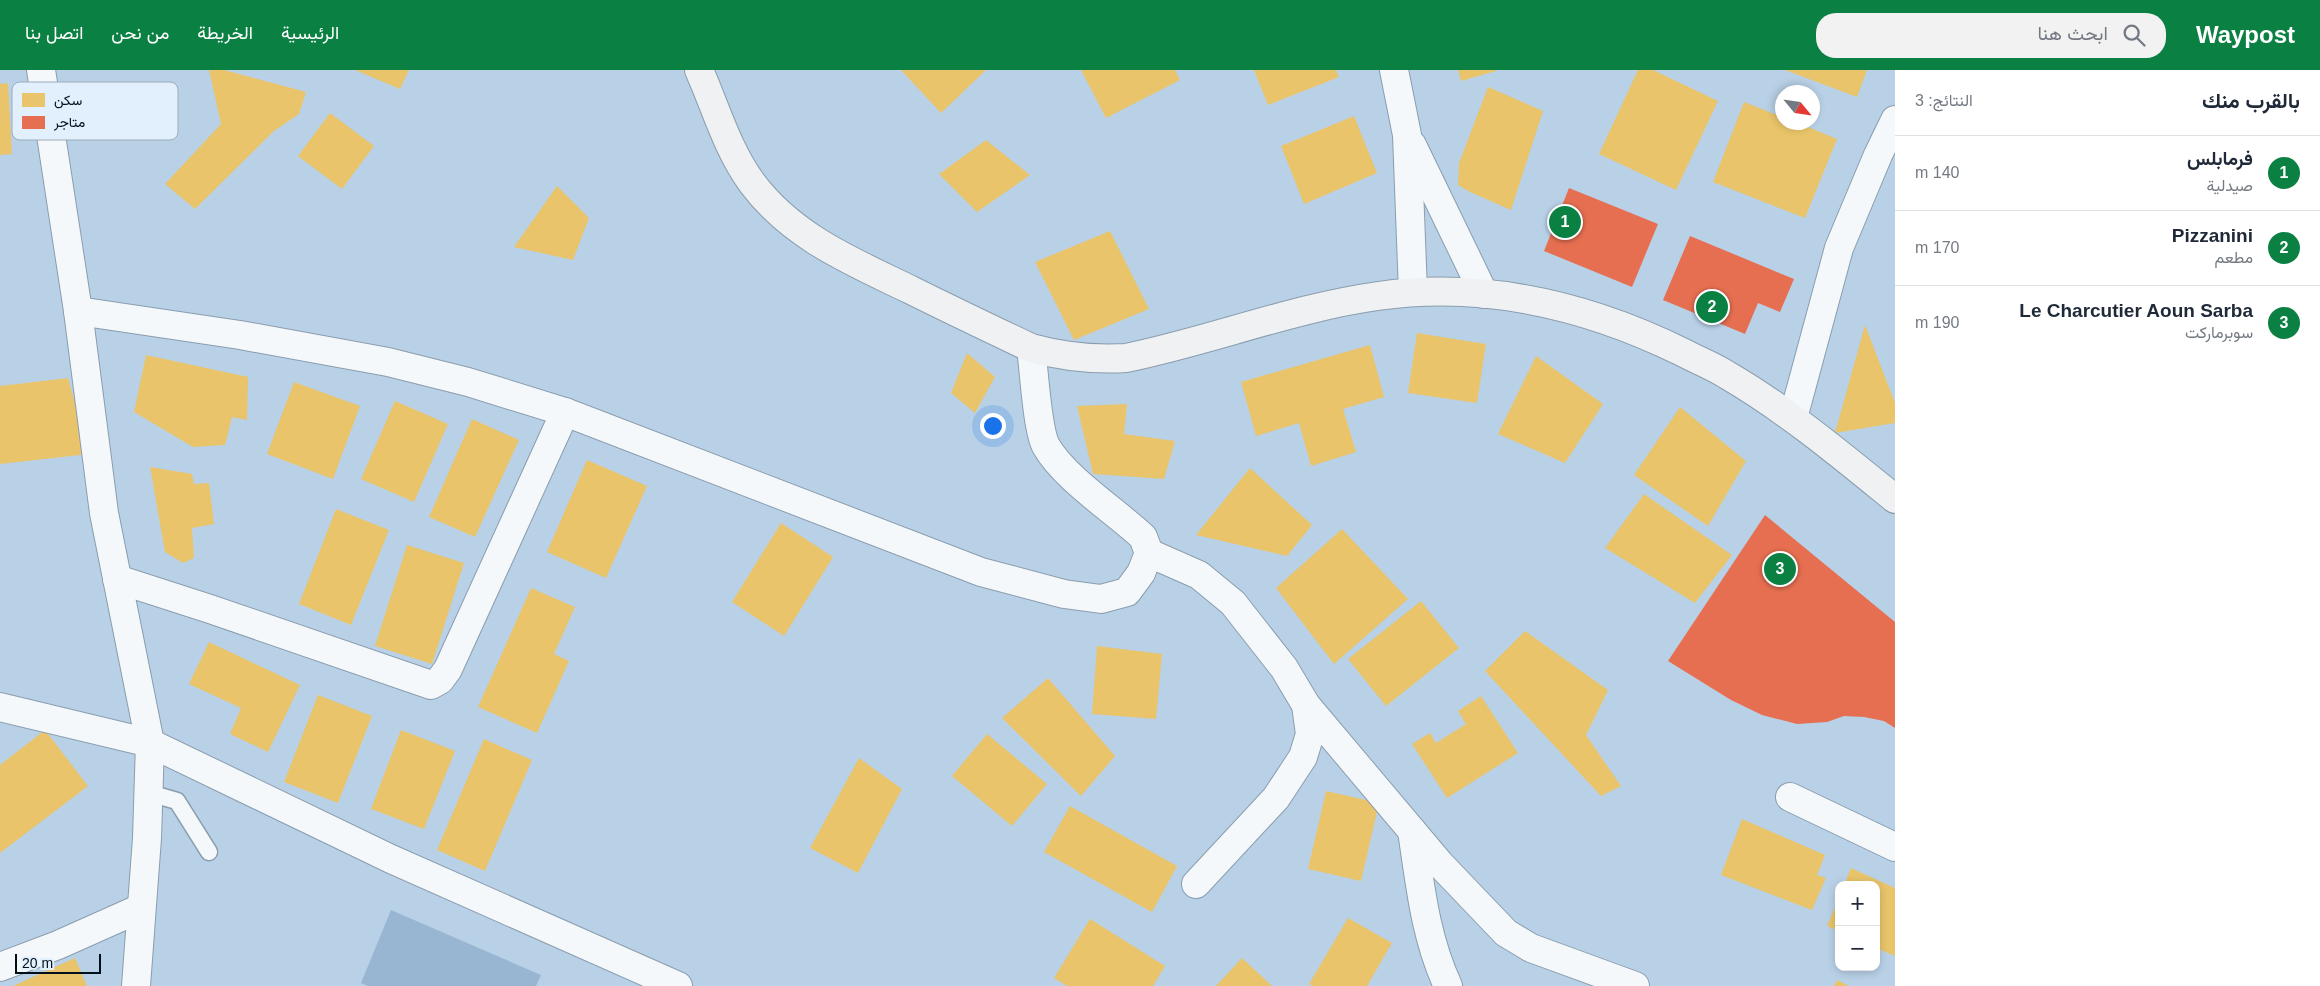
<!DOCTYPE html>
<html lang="ar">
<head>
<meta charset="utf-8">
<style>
	:root { --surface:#fff; --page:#f2f2f3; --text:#1f2937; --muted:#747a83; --line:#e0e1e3; --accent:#0b8043 }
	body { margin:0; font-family:Helvetica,Vazirmatn,sans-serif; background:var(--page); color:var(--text); direction:rtl }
	.controls { position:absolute; right:15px; bottom:15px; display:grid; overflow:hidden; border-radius:10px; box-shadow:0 2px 8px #0003 }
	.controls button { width:45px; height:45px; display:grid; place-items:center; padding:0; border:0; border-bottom:1px solid var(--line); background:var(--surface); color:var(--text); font:25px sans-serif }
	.compass { position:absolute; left:1775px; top:15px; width:45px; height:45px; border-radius:50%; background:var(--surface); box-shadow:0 2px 8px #0003; rotate:119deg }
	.scale { position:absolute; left:15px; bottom:12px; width:86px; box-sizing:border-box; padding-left:5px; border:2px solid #010e1c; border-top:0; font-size:14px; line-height:18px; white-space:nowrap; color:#010e1c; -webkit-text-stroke:4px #e2effc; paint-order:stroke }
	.you { position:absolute; left:992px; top:355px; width:18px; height:18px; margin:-12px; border:4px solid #fff; border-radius:50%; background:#1a73e8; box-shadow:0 0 0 8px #1a73e833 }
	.badge { display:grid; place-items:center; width:32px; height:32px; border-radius:50%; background:var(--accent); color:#fff; font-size:16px; font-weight:700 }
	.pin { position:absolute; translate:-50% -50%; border:2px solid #fff; box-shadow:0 1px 5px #0006 }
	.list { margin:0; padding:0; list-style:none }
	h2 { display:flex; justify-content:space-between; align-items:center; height:65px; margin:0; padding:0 20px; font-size:21px }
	h2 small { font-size:16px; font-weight:400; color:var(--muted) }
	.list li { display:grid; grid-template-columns:32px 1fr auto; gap:15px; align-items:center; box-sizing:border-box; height:75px; padding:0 20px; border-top:1px solid var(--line) }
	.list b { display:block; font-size:19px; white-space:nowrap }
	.list p { margin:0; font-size:16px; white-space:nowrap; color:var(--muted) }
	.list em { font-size:16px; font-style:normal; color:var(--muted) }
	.icon { flex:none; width:28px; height:28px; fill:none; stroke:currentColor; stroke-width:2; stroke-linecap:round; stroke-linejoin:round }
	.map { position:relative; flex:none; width:1895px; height:916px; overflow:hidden; direction:ltr }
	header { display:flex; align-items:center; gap:30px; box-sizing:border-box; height:70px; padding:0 25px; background:var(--accent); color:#fff }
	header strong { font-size:24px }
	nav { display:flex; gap:28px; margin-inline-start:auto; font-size:18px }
	.search { width:350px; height:45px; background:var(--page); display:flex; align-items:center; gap:12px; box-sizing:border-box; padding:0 18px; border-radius:20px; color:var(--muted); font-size:19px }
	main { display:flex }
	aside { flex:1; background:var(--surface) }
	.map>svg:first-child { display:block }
	.green { fill:#98b6d1 }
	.homes { fill:#e9c46a }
	.shops { fill:#e76f51 }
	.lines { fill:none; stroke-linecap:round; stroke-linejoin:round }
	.service-casing { stroke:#8a9dae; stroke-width:19 }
	.minor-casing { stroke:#8a9dae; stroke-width:30 }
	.tertiary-casing { stroke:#8a9dae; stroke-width:30 }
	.secondary-casing { stroke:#8a9dae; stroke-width:30 }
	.service { stroke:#f4f8fb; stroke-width:16 }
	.minor { stroke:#f4f8fb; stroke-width:28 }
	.tertiary { stroke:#f4f8fb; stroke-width:28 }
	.secondary { stroke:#eff1f3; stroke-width:28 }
	.key { fill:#e2effc; stroke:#9eacb9; stroke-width:1 }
	.key-label { font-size:14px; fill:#010e1c }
</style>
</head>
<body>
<header>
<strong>Waypost</strong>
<div class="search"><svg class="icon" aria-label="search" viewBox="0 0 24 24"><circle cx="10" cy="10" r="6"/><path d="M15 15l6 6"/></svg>ابحث هنا</div>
<nav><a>الرئيسية</a><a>الخريطة</a><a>من نحن</a><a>اتصل بنا</a></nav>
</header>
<main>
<aside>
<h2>بالقرب منك<small>النتائج: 3</small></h2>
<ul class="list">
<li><span class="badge">1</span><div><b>فرمابلس</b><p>صيدلية</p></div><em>140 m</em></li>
<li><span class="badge">2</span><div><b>Pizzanini</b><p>مطعم</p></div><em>170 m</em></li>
<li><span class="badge">3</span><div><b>Le Charcutier Aoun Sarba</b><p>سوبرماركت</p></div><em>190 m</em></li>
</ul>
</aside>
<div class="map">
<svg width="1895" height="916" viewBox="0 0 1895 916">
	<rect width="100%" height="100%" fill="#b9d1e7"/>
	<polygon class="green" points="391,840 541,905 536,916 368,916 361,913"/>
	<g class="homes">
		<polygon points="209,0 224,0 306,22 299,44 274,61 195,139 165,114 221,54"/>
		<polygon points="355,0 409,0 400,19"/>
		<polygon points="901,0 986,0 941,43"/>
		<polygon points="1081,0 1175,0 1180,10 1106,48"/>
		<polygon points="1254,0 1336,0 1339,7 1268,35"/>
		<polygon points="1458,0 1496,0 1496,1 1461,11"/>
		<polygon points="1638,0 1653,0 1718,31 1676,120 1599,84"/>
		<polygon points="1785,0 1867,0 1857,27"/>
		<polygon points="8,13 12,84 0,85 0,14"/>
		<polygon points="1488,17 1543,41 1511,140 1470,122 1458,115 1459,93"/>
		<polygon points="1744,32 1782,47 1782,52 1796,52 1837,69 1805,148 1713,112"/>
		<polygon points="330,43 374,76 342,119 298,86"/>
		<polygon points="1354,46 1377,103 1304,134 1281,76"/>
		<polygon points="986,70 1030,105 977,142 939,104"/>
		<polygon points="557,116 589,148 573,190 514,177"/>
		<polygon points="1110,161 1149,239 1074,270 1035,192"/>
		<polygon points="1865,255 1895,333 1895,353 1835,363"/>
		<polygon points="1417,263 1486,274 1477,333 1408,323"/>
		<polygon points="1370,275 1384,327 1343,339 1356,382 1311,396 1299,353 1256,366 1241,312"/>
		<polygon points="967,283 995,307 975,343 951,323"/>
		<polygon points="146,285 248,307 247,350 232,347 225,375 193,377 134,342"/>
		<polygon points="1536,286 1603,334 1565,393 1498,364"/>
		<polygon points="68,308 89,384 0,394 0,316"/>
		<polygon points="294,312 360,336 333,409 267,384"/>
		<polygon points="395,331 448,354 414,432 361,409"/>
		<polygon points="1127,334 1124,364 1175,371 1164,409 1093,404 1077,336"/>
		<polygon points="1680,337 1746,391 1708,456 1634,405"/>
		<polygon points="472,349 519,370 475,467 429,447"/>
		<polygon points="587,390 647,416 606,508 547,482"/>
		<polygon points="150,397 192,404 194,414 209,413 214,454 192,458 194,488 183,493 165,482"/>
		<polygon points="1250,398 1312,455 1287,486 1196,465"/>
		<polygon points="1644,424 1732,485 1695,533 1605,478"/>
		<polygon points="336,439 389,460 351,555 299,534"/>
		<polygon points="781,453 833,487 784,566 732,532"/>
		<polygon points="1342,459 1408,529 1334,594 1276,518"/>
		<polygon points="407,475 464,493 432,594 375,576"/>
		<polygon points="531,518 575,537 554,584 569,591 537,663 478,637"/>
		<polygon points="1421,531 1459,578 1386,636 1348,589"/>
		<polygon points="1525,561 1608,620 1586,665 1621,716 1601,726 1485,601"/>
		<polygon points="209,572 300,615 268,682 230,664 241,638 189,614"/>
		<polygon points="1097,576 1162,584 1156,649 1092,644"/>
		<polygon points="1048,608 1115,686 1081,726 1002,648"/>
		<polygon points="318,625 372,646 338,733 284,712"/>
		<polygon points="1481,626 1518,683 1447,728 1412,674 1430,663 1436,673 1466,654 1458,641"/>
		<polygon points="45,660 88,716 0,783 0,695"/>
		<polygon points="401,660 455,681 424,759 371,739"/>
		<polygon points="987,664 1047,714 1012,756 952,706"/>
		<polygon points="484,669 532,690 485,801 437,780"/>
		<polygon points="859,688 902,719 858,803 810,778"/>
		<polygon points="1326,721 1379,733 1361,811 1308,799"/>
		<polygon points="1070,736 1177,796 1152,842 1044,782"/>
		<polygon points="1742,749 1825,785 1817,805 1826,808 1812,840 1721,805"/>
		<polygon points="1851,798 1895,818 1895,886 1876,878 1876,815 1844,815"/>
		<polygon points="1839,828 1839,861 1827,856"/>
		<polygon points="1348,848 1392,873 1367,916 1313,916 1309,914"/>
		<polygon points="1090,849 1165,896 1153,916 1067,916 1054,908"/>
		<polygon points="75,888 87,916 13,916"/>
		<polygon points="1242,888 1272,916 1216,916"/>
		<polygon points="1837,910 1849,916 1834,916"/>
	</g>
	<g class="shops">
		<polygon points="1569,118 1658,154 1632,217 1544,181"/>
		<polygon points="1690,166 1794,209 1780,242 1758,233 1745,264 1663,230"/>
		<polygon points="1765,445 1895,552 1895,658 1884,651 1864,647 1844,646 1827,652 1797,654 1762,645 1731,630 1668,591"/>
	</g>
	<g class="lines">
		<g class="service-casing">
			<polyline id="service" points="149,723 177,731 209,782"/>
		</g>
		<g class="minor-casing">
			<g id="minor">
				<path d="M78,241L240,265L388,292L468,312L565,342L981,502L1064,524L1101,529L1127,522L1141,503L1149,483L1143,467C1114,440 1065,409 1046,376C1037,359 1034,299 1031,278"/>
				<polyline points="1149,483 1199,505 1233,533 1284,598 1306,635 1310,664 1303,687 1276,728 1196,814"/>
				<polyline points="117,509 210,539 431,615 440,610 448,599 565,342"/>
				<polyline points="1306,635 1440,794 1506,863 1531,878 1635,916"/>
				<polyline points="0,637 150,673 391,789 678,916"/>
				<polyline points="1790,727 1895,777"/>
				<path d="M1412,761C1420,814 1425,867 1448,916"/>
				<polyline points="0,897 58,875 141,838"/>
			</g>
		</g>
		<g class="tertiary-casing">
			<g id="tertiary">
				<polyline points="41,0 78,241 104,443 150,673 147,768 136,916"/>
				<polyline points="1394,0 1407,65 1413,222"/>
				<polyline points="1412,75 1484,224"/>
				<polyline points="1793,348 1839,178 1878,85 1895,50"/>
			</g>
		</g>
		<g class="secondary-casing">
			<path id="secondary" d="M699,0C716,38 727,79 752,113C792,167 853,192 911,220C951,240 991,259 1031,278C1064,287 1092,290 1126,288C1210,271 1292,238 1378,226C1485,211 1586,235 1682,282C1697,290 1713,296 1727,305C1787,340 1841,385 1895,429"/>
		</g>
		<use href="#service" class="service"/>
		<use href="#minor" class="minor"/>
		<use href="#tertiary" class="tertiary"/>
		<use href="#secondary" class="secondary"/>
	</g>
	<rect x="12" y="12" width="166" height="58" rx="8" class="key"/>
	<rect x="22" y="23" width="23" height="14" fill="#e9c46a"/>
	<rect x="22" y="46" width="23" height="13" fill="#e76f51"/>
	<g class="key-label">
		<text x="54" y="35">سكن</text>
		<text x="54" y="57">متاجر</text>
	</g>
</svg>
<div class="controls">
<button>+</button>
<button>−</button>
</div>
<svg class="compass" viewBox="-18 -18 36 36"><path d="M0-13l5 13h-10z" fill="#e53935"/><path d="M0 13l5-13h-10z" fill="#747a83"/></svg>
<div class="scale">20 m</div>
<div class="you"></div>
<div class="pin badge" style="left:1565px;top:152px">1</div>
<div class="pin badge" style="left:1712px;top:237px">2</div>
<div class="pin badge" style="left:1780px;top:499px">3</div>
</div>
</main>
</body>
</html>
